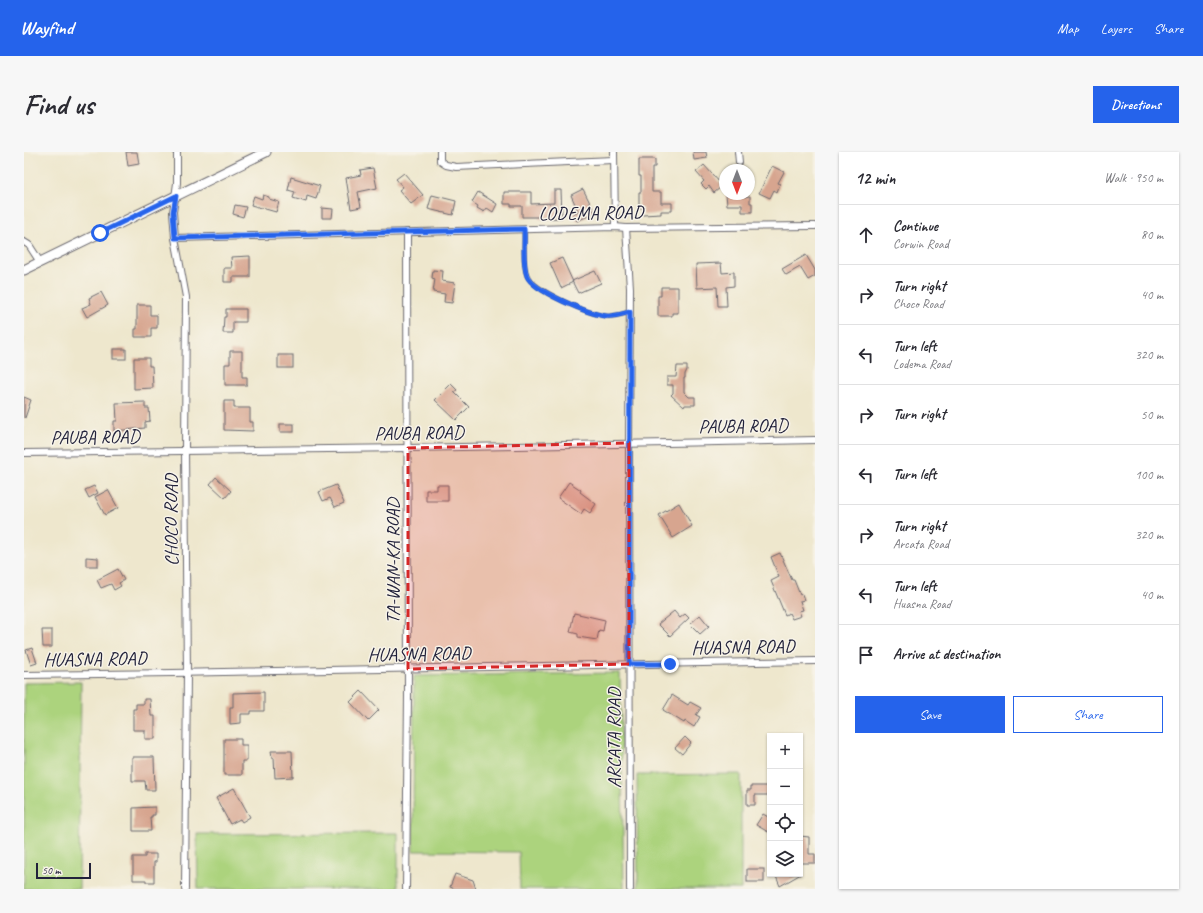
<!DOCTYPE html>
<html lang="en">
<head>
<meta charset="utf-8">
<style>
	:root { --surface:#fff; --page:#f7f7f7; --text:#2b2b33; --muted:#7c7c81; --line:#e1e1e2; --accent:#2563eb }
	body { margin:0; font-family:Caveat,sans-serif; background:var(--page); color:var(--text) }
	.controls { position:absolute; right:12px; bottom:12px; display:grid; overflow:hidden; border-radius:0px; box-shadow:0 1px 3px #0004 }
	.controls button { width:36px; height:36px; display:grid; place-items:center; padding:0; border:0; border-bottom:1px solid var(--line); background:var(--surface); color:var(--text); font:20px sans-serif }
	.compass { position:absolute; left:695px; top:12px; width:36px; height:36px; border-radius:50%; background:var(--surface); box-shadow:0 1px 3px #0004; rotate:180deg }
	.scale { position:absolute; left:12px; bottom:10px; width:55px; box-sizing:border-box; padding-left:4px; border:2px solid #22223b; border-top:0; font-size:11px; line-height:14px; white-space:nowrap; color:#22223b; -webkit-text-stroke:3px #f7f3e8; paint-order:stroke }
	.stop { position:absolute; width:12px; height:12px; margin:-9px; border:3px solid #2563eb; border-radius:50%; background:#fff }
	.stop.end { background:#2563eb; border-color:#fff; box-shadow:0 1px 4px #0008 }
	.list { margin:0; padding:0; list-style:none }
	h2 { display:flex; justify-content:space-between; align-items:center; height:52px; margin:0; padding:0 16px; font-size:17px }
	h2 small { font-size:13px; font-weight:400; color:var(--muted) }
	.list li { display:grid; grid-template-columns:26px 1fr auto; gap:12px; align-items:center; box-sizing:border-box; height:60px; padding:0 16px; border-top:1px solid var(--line) }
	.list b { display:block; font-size:15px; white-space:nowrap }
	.list p { margin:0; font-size:13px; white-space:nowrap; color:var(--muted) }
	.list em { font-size:13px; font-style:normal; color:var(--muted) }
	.actions { display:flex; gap:8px; padding:12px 16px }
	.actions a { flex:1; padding:9px 0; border:1px solid var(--accent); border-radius:0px; text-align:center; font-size:14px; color:var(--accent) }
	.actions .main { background:var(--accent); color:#fff }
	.icon { flex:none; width:22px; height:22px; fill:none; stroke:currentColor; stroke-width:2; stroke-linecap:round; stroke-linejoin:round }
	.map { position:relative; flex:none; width:791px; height:737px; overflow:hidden; border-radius:0px }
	header { display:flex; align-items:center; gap:24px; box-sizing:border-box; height:56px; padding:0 20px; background:var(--accent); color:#fff }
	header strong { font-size:19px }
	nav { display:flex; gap:22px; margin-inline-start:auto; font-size:14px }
	.intro { display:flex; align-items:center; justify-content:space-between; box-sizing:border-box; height:96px; padding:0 24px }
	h1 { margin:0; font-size:28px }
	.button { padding:10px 18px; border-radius:0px; background:var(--accent); color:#fff; font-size:14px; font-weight:700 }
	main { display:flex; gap:24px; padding:0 24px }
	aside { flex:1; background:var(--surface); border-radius:0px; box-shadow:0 1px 3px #0004 }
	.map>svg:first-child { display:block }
	.green { fill:#acd37d; stroke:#677a5c }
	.building { fill:#d7a58f }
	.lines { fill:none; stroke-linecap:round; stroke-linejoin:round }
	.service-casing { stroke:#69676e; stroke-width:5 }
	.minor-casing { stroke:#69676e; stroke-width:8 }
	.secondary-casing { stroke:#69676e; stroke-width:11 }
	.service { stroke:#fff; stroke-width:3 }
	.minor { stroke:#fff; stroke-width:6 }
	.secondary { stroke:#fff; stroke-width:9 }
	.route { stroke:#2563eb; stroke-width:5 }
	.marked { fill:#d62828; fill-opacity:0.2; stroke:#d62828; stroke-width:3; stroke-dasharray:8 5; stroke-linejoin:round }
	.labels { text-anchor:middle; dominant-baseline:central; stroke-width:3; stroke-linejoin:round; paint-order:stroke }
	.street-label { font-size:19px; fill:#22223b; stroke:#f7f3e8 }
</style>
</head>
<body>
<header>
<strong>Wayfind</strong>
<nav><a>Map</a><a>Layers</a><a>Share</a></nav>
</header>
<div class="intro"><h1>Find us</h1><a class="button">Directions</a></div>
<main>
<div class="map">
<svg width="791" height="737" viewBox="0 0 791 737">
	<rect width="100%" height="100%" fill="#f7f3e8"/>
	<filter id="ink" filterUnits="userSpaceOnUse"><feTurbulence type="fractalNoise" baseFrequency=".025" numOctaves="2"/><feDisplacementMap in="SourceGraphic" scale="8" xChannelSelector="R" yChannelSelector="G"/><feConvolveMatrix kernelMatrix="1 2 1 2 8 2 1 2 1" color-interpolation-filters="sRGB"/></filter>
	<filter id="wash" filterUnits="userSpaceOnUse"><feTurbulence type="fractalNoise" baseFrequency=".012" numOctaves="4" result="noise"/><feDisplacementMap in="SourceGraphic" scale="16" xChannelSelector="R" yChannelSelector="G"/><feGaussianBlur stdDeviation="0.9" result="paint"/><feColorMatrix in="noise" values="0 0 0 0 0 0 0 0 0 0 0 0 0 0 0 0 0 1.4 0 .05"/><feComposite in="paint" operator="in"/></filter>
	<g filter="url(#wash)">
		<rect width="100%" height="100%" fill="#eee7cd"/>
		<g class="green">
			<polygon points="596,521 600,737 496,737 495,700 389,699 390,524"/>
			<polygon points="57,530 55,737 0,737 0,531"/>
			<polygon points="717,622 717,737 614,737 613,623"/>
			<polygon points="374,681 374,737 174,737 173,682"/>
		</g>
		<g id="blocks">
			<g class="building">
				<polygon points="102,0 113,0 115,12 104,14"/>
				<polygon points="669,0 682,0 683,6 670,8"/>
				<polygon points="615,7 631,7 631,15 628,15 628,40 637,40 637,51 648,51 648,59 637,59 637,62 619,63 619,56 615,56 615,40 617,40 617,24 615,24"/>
				<polygon points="680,13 697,32 697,35 690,41 685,34 682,37 677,32 680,29 672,20"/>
				<polygon points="748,14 760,20 754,31 756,32 753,40 750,38 746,46 735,41"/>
				<polygon points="349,16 353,36 334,40 337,55 327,57 322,26 337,23 336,18"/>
				<polygon points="380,21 399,43 387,52 375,38 379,35 372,27"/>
				<polygon points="267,25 296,34 292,47 283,44 282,50 269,46 271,40 264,38"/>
				<polygon points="559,37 571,61 553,69 549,62 554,59 547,43"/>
				<polygon points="530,38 537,38 538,66 515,67 515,65 498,65 498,54 487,54 487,52 480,52 480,40 507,40 507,52 530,51"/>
				<polygon points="454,40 473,52 469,60 463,56 460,60 453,56 454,54 448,50"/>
				<polygon points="702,42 719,42 719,45 726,44 726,51 728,51 728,60 718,60 718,53 703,53"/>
				<polygon points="239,43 245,45 245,47 255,50 252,60 227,53 230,44 238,47"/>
				<polygon points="408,43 432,49 429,63 404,57"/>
				<polygon points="211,53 222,55 219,65 209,62"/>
				<polygon points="298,56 309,57 308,66 298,66"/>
				<polygon points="782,103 791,118 791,124 784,128 776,115 762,123 758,117"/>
				<polygon points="226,104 226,125 209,125 209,130 200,130 200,116 208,116 207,105"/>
				<polygon points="538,106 549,130 537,136 526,111"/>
				<polygon points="697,111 698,121 710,120 710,134 702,135 703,154 694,154 693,135 673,136 672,112"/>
				<polygon points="409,118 419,119 418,129 431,131 428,151 420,150 421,142 409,140 411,127 408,126"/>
				<polygon points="571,119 577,131 554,141 548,129"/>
				<polygon points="637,135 654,135 654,161 648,161 648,164 634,164 634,144 637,144"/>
				<polygon points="77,140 84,153 63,165 58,156 67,152 65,146"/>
				<polygon points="113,153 126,153 126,163 133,163 133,176 127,176 127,185 111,185 111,177 113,177"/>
				<polygon points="202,157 222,157 222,170 209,170 209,181 199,181 200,165 202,165"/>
				<rect x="89" y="197" width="13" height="10"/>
				<polygon points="206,199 218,199 218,225 223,225 223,233 201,233 201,212 206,212"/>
				<rect x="254" y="203" width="15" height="13"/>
				<polygon points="110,206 125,206 125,214 128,214 129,236 110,237"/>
				<polygon points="653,214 663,214 663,218 661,222 661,226 660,226 660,240 665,245 671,245 671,253 661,253 660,255 647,243 649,241 649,233 643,233 643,225 652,225"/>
				<polygon points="427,232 433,238 430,240 445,255 432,268 411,248"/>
				<polygon points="0,245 7,248 1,266 0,266"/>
				<polygon points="200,249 210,249 210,256 226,256 226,270 229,270 229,279 200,278"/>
				<polygon points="121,250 121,256 125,256 126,269 121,270 121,276 90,279 90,269 93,269 92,251"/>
				<rect x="256" y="272" width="14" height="8"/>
				<polygon points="192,325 207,339 201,346 186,332"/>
				<polygon points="545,330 557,338 556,340 572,352 566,361 560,357 557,362 534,346"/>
				<polygon points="312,333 320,351 311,355 306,346 299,349 295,340"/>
				<polygon points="413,333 424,333 424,349 402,349 402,338 413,338"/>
				<polygon points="70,334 74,341 65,346 61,338"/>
				<polygon points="84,338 94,356 81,363 71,345"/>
				<polygon points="655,351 668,374 649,386 635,363"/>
				<polygon points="756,401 768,428 770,428 776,443 778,442 780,448 776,449 779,458 775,459 777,464 768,467 765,461 761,463 747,429 755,425 747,405"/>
				<polygon points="62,405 74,406 74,414 62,414"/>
				<polygon points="94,417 100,428 95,431 97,434 90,438 87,432 77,436 73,428"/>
				<polygon points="650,459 656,466 661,462 665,466 646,484 634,472"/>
				<polygon points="550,461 581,468 579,479 575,478 573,488 554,485 554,482 546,480"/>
				<polygon points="676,463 685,474 676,482 666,472"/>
				<polygon points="18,478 28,478 28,495 19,495"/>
				<polygon points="8,496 13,511 7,513 2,498"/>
				<polygon points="337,539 355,558 344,569 326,550"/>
				<polygon points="240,540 240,559 227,559 227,562 217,562 217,571 206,572 206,555 209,555 209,541"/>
				<polygon points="648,543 664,553 666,550 677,556 672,563 676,565 670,575 661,569 660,571 639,558"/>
				<polygon points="120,547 126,547 127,564 131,564 131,587 121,587 121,578 109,578 109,557 112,557 112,552 120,552"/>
				<polygon points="661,585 667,591 658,602 651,596"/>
				<polygon points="200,587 217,587 217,593 223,593 223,609 218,609 218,623 200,623"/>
				<polygon points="247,599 268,599 269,625 251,626 250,606 248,606"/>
				<polygon points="108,605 130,605 131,638 122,638 121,629 108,629"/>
				<polygon points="727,634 746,634 746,643 731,643 731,653 723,653 723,638 727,638"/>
				<polygon points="210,636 226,665 218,670 216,667 206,672 192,646"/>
				<polygon points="131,655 131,663 128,663 128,665 126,665 127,679 109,679 109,656"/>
				<polygon points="739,662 746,666 746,681 732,673"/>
				<polygon points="776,684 785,685 785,702 791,702 791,711 776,711"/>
				<polygon points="121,702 132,702 132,710 130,710 130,730 122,730 122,728 109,728 109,705 121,705"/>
				<rect x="723" y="717" width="17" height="13"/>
				<polygon points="431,722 449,728 452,737 431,737 426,735"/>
				<polygon points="751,722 777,722 756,734"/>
			</g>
		</g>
	</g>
	<g filter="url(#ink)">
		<use href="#blocks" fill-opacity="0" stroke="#69676e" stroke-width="1"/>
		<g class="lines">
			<g class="service-casing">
				<path id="service" d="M500,77C501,90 498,112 503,123C509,139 565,162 582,164C590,165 598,162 606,160"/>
			</g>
			<g class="minor-casing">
				<g id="minor">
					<polyline points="153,0 153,31 149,60 151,86 162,145 161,298 163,521 161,737"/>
					<polyline points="416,0 416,9 422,13 432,15 589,8"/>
					<polyline points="590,0 591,75"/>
					<polyline points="714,0 715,10"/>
					<polyline points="602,76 606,136 605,291 606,737"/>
					<polyline points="151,86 591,75 602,76 791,74"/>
					<polyline points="0,90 5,93 16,110"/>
					<polyline points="0,301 384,296 791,288"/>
					<polyline points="0,523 149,521 791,509"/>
					<polyline points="382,737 384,543 383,80"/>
				</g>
			</g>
			<g class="secondary-casing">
				<polyline id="secondary" points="0,118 242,0"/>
			</g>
			<use href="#service" class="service"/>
			<use href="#minor" class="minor"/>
			<use href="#secondary" class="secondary"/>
		</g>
	</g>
	<g class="lines" filter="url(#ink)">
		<path class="route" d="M76,81L152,44L149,60L151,86L500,77C501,90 498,112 503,124C509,139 565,162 582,164C590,165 598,162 606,160L605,512H646"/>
	</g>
	<path class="marked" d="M605,291V512L384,517V296Z"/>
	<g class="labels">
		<g class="street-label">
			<text transform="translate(567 61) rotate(-1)">LODEMA ROAD</text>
			<text transform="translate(719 274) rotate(-1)">PAUBA ROAD</text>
			<text transform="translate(395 281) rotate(-1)">PAUBA ROAD</text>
			<text transform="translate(71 285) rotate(-1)">PAUBA ROAD</text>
			<text transform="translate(147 368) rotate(-90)">CHOCO ROAD</text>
			<text transform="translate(369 409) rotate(-90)">TA-WAN-KA ROAD</text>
			<text transform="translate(719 495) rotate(-1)">HUASNA ROAD</text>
			<text transform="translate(395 502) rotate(-1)">HUASNA ROAD</text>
			<text transform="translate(71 507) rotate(-1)">HUASNA ROAD</text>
			<text transform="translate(590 586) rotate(-90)">ARCATA ROAD</text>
		</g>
	</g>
</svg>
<div class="controls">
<button>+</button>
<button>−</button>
<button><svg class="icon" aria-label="locate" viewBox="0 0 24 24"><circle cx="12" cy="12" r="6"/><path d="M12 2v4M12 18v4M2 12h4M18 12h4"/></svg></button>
<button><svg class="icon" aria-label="layers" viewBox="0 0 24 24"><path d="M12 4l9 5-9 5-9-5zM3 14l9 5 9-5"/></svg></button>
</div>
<svg class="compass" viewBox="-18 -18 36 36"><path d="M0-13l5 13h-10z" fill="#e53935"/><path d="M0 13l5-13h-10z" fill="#7c7c81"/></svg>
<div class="scale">50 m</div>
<div class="stop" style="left:76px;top:81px"></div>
<div class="stop end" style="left:646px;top:512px"></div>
</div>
<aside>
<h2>12 min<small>Walk · 950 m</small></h2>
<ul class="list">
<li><svg class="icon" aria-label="ahead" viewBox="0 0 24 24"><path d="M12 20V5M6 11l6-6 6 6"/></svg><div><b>Continue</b><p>Corwin Road</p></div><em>80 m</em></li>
<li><svg class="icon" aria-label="right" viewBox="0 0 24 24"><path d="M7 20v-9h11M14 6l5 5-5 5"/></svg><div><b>Turn right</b><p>Choco Road</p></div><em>40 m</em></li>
<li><svg class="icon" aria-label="left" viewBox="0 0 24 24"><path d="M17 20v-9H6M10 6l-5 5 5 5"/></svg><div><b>Turn left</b><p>Lodema Road</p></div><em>320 m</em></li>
<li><svg class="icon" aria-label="right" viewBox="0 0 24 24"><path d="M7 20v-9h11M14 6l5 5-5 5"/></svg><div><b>Turn right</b></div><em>50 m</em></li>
<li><svg class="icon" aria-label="left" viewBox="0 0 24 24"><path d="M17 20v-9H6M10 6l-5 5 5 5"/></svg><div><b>Turn left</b></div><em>100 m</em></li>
<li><svg class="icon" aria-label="right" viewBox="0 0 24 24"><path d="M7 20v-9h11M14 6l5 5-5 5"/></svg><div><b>Turn right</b><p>Arcata Road</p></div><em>320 m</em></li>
<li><svg class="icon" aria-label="left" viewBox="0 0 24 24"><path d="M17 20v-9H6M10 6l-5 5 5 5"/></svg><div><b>Turn left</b><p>Huasna Road</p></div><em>40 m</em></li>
<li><svg class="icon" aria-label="arrive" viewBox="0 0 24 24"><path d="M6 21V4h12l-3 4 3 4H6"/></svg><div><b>Arrive at destination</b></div></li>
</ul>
<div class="actions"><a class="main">Save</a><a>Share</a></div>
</aside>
</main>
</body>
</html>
